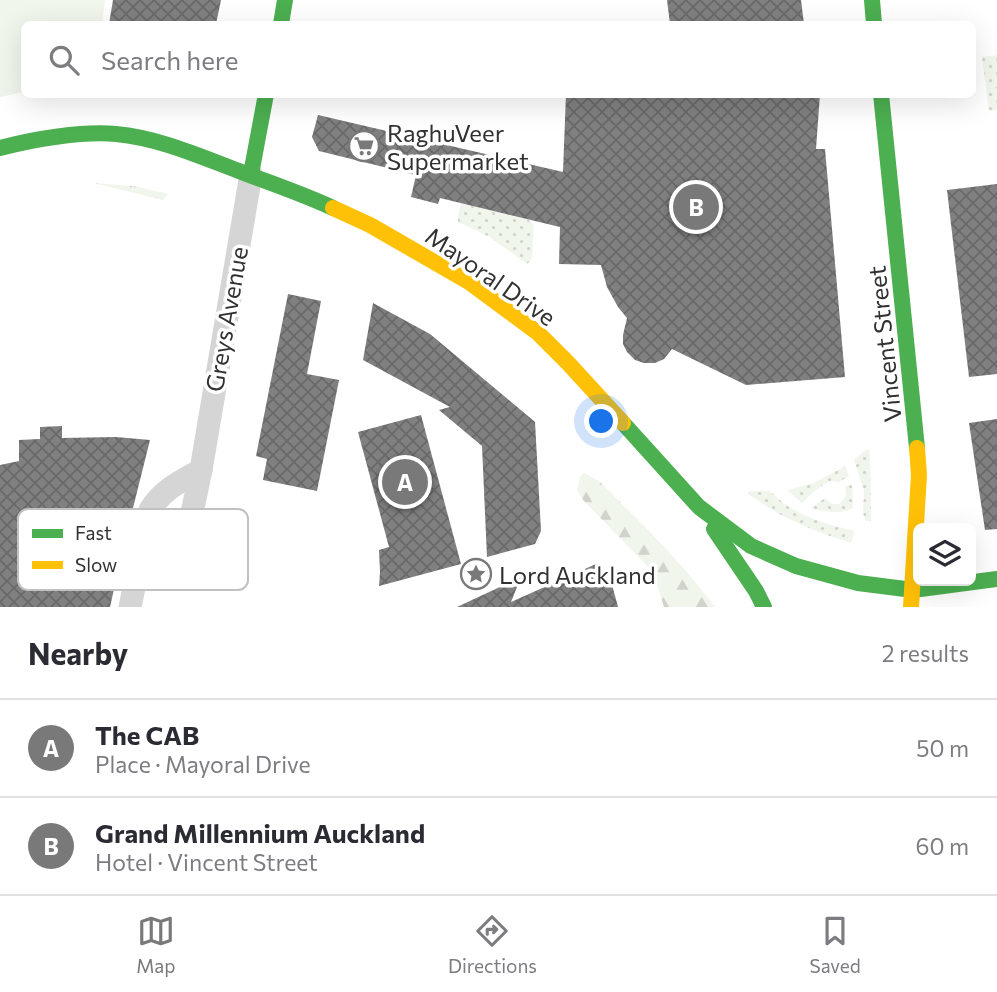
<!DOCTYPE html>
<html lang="en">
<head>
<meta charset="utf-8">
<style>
	:root { --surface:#fff; --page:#f7f7f7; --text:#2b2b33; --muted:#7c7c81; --line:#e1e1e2; --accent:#797979 }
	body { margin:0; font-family:Commissioner,sans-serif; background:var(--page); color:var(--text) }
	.controls { position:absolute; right:21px; bottom:21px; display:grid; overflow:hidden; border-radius:10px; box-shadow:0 7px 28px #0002 }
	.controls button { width:63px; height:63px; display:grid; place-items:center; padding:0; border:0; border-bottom:2px solid var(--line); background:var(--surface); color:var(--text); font:35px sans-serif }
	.you { position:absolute; left:602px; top:422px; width:24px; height:24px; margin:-18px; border:5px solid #fff; border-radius:50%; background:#1a73e8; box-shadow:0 0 0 10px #1a73e833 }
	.badge { display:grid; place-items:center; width:46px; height:46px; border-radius:50%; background:var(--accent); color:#fff; font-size:23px; font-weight:700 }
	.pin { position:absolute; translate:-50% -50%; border:4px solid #fff; box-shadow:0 2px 7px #0006 }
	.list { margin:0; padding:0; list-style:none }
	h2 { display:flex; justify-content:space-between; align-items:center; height:91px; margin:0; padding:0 28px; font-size:30px }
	h2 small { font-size:23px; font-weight:400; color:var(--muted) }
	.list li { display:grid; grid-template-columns:46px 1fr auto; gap:21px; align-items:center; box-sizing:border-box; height:98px; padding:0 28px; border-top:2px solid var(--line) }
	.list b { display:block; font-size:26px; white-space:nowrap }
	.list p { margin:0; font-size:23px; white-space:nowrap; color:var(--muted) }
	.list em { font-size:23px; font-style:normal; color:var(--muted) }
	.icon { flex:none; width:38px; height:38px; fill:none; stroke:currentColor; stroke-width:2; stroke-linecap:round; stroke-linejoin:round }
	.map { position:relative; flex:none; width:997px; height:607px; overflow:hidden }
	.search { position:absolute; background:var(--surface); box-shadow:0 7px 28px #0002; left:21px; right:21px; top:21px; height:77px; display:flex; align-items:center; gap:18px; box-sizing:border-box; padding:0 24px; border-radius:10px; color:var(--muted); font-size:26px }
	.sheet { height:287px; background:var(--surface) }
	nav { display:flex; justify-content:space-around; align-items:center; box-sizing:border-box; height:98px; border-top:2px solid var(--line); background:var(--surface); font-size:19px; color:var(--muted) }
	nav a { display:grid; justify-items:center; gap:4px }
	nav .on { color:var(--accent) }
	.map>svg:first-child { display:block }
	.grass { fill:url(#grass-tufts) }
	.forest { fill:url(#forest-firs) }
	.park { fill:#f1f6ed }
	.garden { fill:url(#garden-dots) }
	.building { fill:url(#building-cross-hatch) }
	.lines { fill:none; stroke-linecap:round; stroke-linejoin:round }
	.street { stroke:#d5d5d5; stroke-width:23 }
	.fast { stroke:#4caf50; stroke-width:16 }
	.slow { stroke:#ffc107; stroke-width:16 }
	.labels { text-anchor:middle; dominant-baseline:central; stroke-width:7; stroke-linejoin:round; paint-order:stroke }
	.poi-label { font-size:24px; fill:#313131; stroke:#fff; text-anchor:start }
	.street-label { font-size:24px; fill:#313131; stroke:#fff }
	.key { fill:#fff; stroke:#c1c1c1; stroke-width:2 }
	.key-label { font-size:19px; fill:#313131 }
</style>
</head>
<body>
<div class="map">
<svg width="997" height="607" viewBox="0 0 997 607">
	<defs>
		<pattern id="grass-tufts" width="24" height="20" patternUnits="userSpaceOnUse" patternTransform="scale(1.75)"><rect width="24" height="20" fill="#f1f6ed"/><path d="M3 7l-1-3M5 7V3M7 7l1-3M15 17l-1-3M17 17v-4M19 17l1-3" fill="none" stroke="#cfd3cc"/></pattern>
		<pattern id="forest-firs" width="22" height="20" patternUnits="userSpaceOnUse" patternTransform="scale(1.75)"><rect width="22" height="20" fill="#f1f6ed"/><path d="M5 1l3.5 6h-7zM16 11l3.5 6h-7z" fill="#cfd3cc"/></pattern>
		<pattern id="garden-dots" width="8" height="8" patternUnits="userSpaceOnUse" patternTransform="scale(1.75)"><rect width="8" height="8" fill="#f1f6ed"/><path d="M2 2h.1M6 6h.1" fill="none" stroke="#cfd3cc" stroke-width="1.8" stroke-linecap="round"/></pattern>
		<pattern id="building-cross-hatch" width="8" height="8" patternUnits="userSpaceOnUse" patternTransform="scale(1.75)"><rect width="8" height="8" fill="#808080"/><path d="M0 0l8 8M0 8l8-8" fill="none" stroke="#696969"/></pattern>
	</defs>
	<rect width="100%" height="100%" fill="#fff"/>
	<polygon class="grass" points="93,183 134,186 168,194 163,200"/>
	<path class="forest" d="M584,473L599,481C640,522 681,561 715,607H664L653,572L583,500L577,490L580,477Z"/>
	<polygon class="park" points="0,0 105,0 102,24 24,24 24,92 0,97"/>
	<g class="garden">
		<polygon points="997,55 997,110 989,111 982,57"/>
		<polygon points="461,203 529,220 534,226 532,259 527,264 488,236 458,222 458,216"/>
		<polygon points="867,449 869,450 870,453 871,521 866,521 863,513 864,491 854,460"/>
		<polygon points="845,466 849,476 839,482 831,481 828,482 813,492 802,503 787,490 814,483"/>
		<path d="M852,485L853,508C840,515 825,512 811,508L825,498L832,504H839L846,496L845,486Z"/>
		<path d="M750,491H770C792,515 823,523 854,531L852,541L849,542C814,532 778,516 748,494V492Z"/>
	</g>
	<g class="building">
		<polygon points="113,0 221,0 216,24 109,24"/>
		<polygon points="667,0 801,0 804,24 670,24"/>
		<polygon points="566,94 820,94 816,149 825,149 845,377 746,385 672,349 664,359 655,363 644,363 635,360 627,352 623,344 623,335 627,318 618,307 607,287 601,265 559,264 560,227 440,198 438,204 411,197 416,175 319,151 312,137 318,115 563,172"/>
		<polygon points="997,184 997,374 969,377 947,190"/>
		<polygon points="288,294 321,301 307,374 339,380 317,491 263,480 267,459 256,456"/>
		<polygon points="373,303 430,334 535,422 541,531 535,544 487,557 482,446 439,410 450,407 363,360"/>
		<polygon points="421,415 461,564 379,586 380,572 379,550 389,547 358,432"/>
		<polygon points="997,419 997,529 985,530 969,423"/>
		<polygon points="62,426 62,438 116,437 150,440 126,536 110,607 0,607 0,465 19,461 19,440 40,439 40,427"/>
		<polygon points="596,564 611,581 618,607 457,607 521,577 511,602"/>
	</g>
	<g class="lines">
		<g class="street">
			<polyline points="193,543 192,513 201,470 251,174"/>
			<path d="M130,607L150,510C162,490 181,481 201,470"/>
		</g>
		<g class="fast">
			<polyline points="872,0 874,24"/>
			<polyline points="281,24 285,0"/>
			<polyline points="881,94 917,448"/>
			<path d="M0,148C34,139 82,131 116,134C159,138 199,156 239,171C270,183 303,194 333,208"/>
			<polyline points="251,174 266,94"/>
			<polyline points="623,423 699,507 751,546 796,566 858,583 913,590 997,579"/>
			<polyline points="714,529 756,591 764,607"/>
		</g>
		<g class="slow">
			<polyline points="333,208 370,225 469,282 538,333 568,363 623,423"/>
			<polyline points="911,607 919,475 917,448"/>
		</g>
	</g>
	<defs>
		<g id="supermarket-ring" transform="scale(1.575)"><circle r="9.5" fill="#fff" stroke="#797979" stroke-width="1.5"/><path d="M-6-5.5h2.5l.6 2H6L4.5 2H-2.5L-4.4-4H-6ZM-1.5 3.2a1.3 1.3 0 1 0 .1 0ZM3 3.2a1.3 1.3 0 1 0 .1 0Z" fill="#797979"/></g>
		<g id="sight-ring" transform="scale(1.575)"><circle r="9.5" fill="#fff" stroke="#797979" stroke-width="1.5"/><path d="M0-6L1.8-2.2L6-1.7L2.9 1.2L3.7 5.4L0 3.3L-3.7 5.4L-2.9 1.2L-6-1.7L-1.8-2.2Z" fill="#797979"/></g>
	</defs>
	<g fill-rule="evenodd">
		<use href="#supermarket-ring" x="364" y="146"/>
		<use href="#sight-ring" x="476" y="574"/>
	</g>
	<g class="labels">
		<g class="poi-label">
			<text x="387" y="132">RaghuVeer<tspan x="387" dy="28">Supermarket</tspan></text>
			<text x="499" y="574">Lord Auckland</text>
		</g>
		<g class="street-label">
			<text transform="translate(491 276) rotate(35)">Mayoral Drive</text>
			<text transform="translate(226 319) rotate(-80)">Greys Avenue</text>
			<text transform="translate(884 344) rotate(-96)">Vincent Street</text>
		</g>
	</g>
	<rect x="18" y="509" width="230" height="81" rx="10" class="key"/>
	<rect x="32" y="529" width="31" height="9" fill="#4caf50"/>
	<rect x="32" y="561" width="31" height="8" fill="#ffc107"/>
	<g class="key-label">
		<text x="75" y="540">Fast</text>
		<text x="75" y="572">Slow</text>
	</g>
</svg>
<div class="controls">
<button><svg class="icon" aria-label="layers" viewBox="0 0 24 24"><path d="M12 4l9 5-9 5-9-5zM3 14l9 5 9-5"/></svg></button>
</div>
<div class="you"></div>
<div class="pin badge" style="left:405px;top:482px">A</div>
<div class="pin badge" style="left:696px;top:207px">B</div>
<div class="search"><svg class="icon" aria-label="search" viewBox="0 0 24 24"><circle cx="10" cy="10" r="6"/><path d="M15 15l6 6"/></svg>Search here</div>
</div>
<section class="sheet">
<h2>Nearby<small>2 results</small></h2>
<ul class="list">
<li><span class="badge">A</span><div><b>The CAB</b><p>Place · Mayoral Drive</p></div><em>50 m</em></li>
<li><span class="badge">B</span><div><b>Grand Millennium Auckland</b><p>Hotel · Vincent Street</p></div><em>60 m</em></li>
</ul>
</section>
<nav>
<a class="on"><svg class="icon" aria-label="map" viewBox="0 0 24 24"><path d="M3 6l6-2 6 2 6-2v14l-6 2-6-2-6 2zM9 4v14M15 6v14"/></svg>Map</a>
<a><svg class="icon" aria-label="directions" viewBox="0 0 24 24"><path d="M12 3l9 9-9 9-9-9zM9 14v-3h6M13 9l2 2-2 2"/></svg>Directions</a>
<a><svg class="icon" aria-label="saved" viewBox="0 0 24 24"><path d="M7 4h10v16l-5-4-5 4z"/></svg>Saved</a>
</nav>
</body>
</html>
